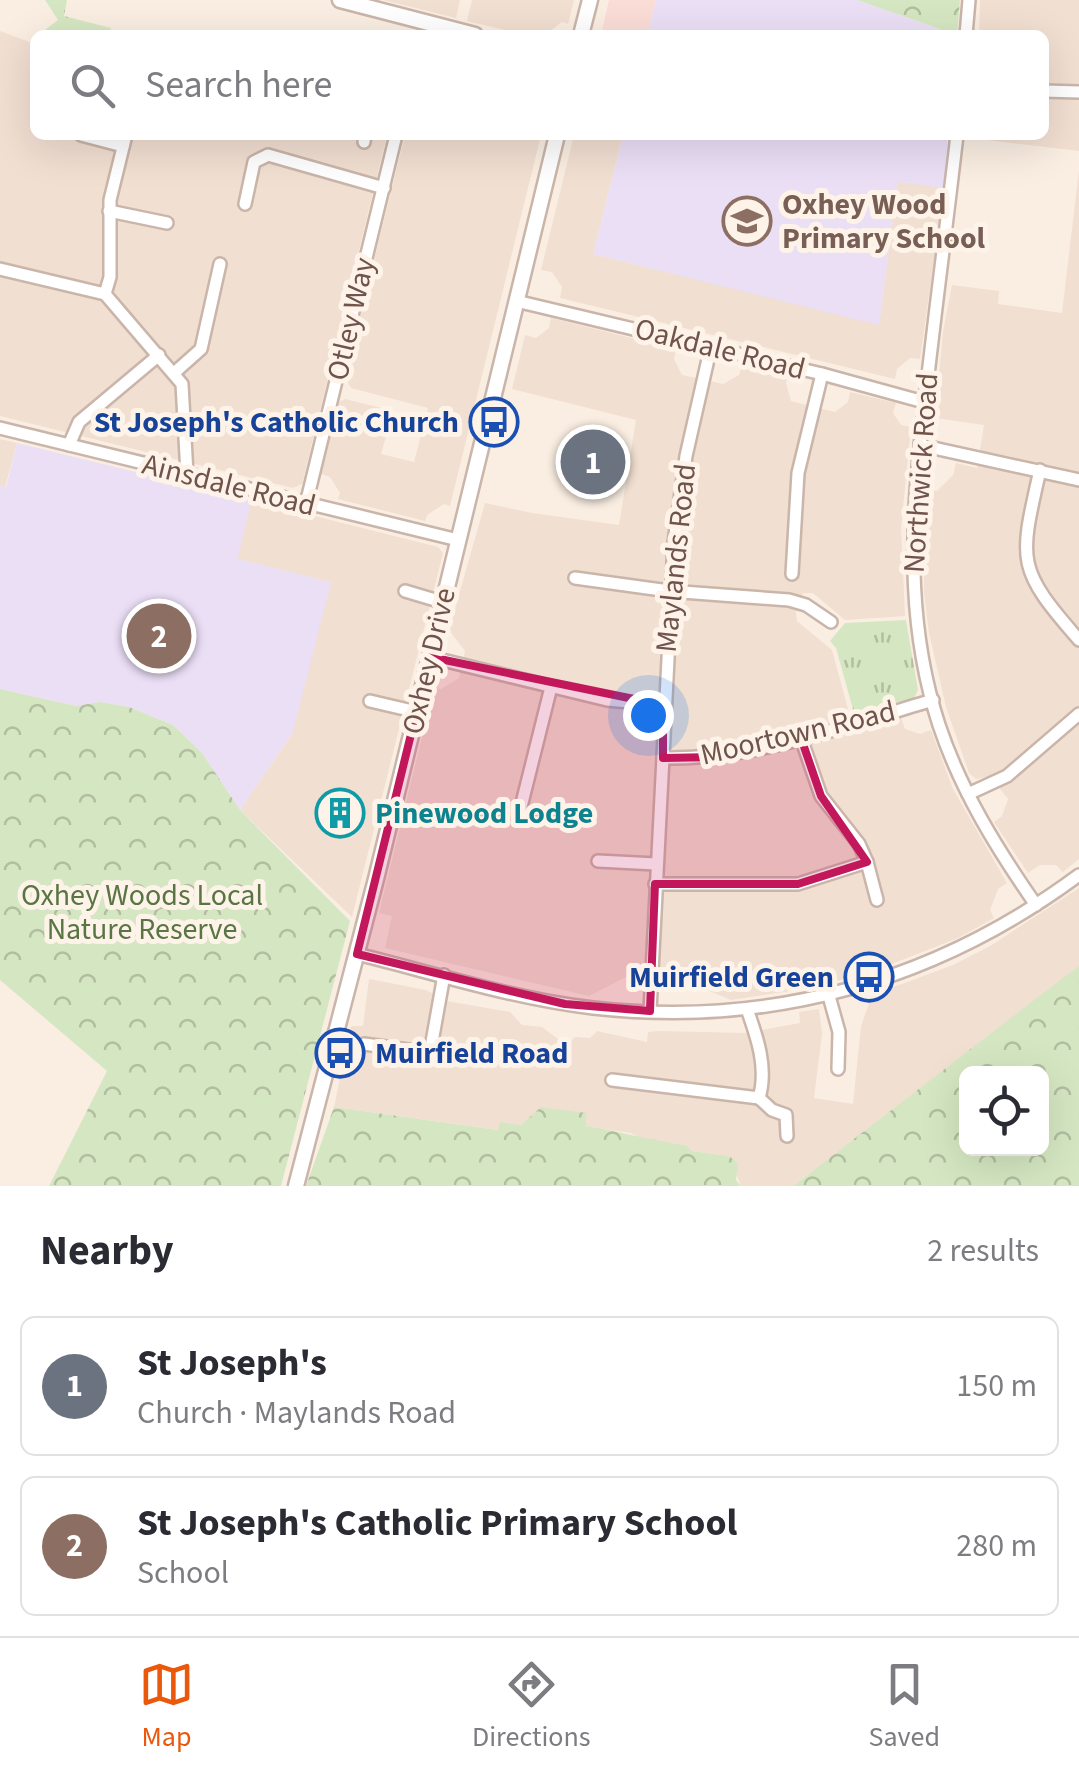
<!DOCTYPE html>
<html lang="en">
<head>
<meta charset="utf-8">
<style>
	:root { --surface:#fff; --page:#f2f2f3; --text:#2b2b33; --muted:#7c7c81; --line:#e1e1e2; --accent:#ea580c }
	body { margin:0; font-family:"Source Sans 3",sans-serif; background:var(--page); color:var(--text) }
	.controls { position:absolute; right:30px; bottom:30px; display:grid; overflow:hidden; border-radius:15px; box-shadow:0 10px 40px #0002 }
	.controls button { width:90px; height:90px; display:grid; place-items:center; padding:0; border:0; border-bottom:2px solid var(--line); background:var(--surface); color:var(--text); font:50px sans-serif }
	.you { position:absolute; left:648px; top:715px; width:35px; height:35px; margin:-25px; border:8px solid #fff; border-radius:50%; background:#1a73e8; box-shadow:0 0 0 15px #1a73e833 }
	.badge { display:grid; place-items:center; width:65px; height:65px; border-radius:50%; background:var(--accent); color:#fff; font-size:32px; font-weight:700 }
	.pin { position:absolute; translate:-50% -50%; border:5px solid #fff; box-shadow:0 2px 10px #0006 }
	.list { margin:0; padding:0; list-style:none }
	h2 { display:flex; justify-content:space-between; align-items:center; height:130px; margin:0; padding:0 40px; font-size:42px }
	h2 small { font-size:32px; font-weight:400; color:var(--muted) }
	.list li { display:grid; grid-template-columns:65px 1fr auto; gap:30px; align-items:center; box-sizing:border-box; height:140px; margin:0 20px 20px; padding:0 20px; border:2px solid var(--line); border-radius:15px }
	.list b { display:block; font-size:38px; white-space:nowrap }
	.list p { margin:0; font-size:32px; white-space:nowrap; color:var(--muted) }
	.list em { font-size:32px; font-style:normal; color:var(--muted) }
	.icon { flex:none; width:55px; height:55px; fill:none; stroke:currentColor; stroke-width:2; stroke-linecap:round; stroke-linejoin:round }
	.map { position:relative; flex:none; width:1079px; height:1186px; overflow:hidden }
	.search { position:absolute; background:var(--surface); box-shadow:0 10px 40px #0002; left:30px; right:30px; top:30px; height:110px; display:flex; align-items:center; gap:25px; box-sizing:border-box; padding:0 35px; border-radius:15px; color:var(--muted); font-size:38px }
	.sheet { height:450px; background:var(--surface) }
	nav { display:flex; justify-content:space-around; align-items:center; box-sizing:border-box; height:140px; border-top:2px solid var(--line); background:var(--surface); font-size:28px; color:var(--muted) }
	nav a { display:grid; justify-items:center; gap:5px }
	nav .on { color:var(--accent) }
	.map>svg:first-child { display:block }
	.residential { fill:#f1dfd1 }
	.commercial { fill:#faddd7 }
	.education { fill:#ebdff6 }
	.grass { fill:url(#grass-tufts) }
	.forest { fill:url(#forest-crowns); fill-rule:evenodd }
	.lines { fill:none; stroke-linecap:round; stroke-linejoin:round }
	.minor-casing { stroke:#cab5aa; stroke-width:16 }
	.tertiary-casing { stroke:#cab5aa; stroke-width:19 }
	.minor { stroke:#fff; stroke-width:11 }
	.tertiary { stroke:#fff; stroke-width:14 }
	.marked { fill:#c2185b; fill-opacity:0.2; stroke:#c2185b; stroke-width:8; stroke-linejoin:round }
	.labels { text-anchor:middle; dominant-baseline:central; stroke-width:10; stroke-linejoin:round; paint-order:stroke }
	.education-label { font-size:30px; font-weight:bold; fill:#785e54; stroke:#fef3e8; text-anchor:start }
	.street-label { font-size:30px; fill:#70544b; stroke:#fef3e8 }
	.transit-label { font-size:30px; font-weight:bold; fill:#164399; stroke:#fef3e8; text-anchor:end }
	.culture-label { font-size:30px; font-weight:bold; fill:#0d838f; stroke:#fef3e8; text-anchor:start }
	.park-label { font-size:30px; fill:#587643; stroke:#fef3e8 }
</style>
</head>
<body>
<div class="map">
<svg width="1079" height="1186" viewBox="0 0 1079 1186">
	<defs>
		<pattern id="grass-tufts" width="24" height="20" patternUnits="userSpaceOnUse" patternTransform="scale(2.5)"><rect width="24" height="20" fill="#d5e7c2"/><path d="M3 7l-1-3M5 7V3M7 7l1-3M15 17l-1-3M17 17v-4M19 17l1-3" fill="none" stroke="#b1bea0"/></pattern>
		<pattern id="forest-crowns" width="20" height="18" patternUnits="userSpaceOnUse" patternTransform="scale(2.5)"><rect width="20" height="18" fill="#d5e7c2"/><path d="M2 6a3 3 0 1 1 6 0M12 15a3 3 0 1 1 6 0" fill="none" stroke="#b1bea0"/></pattern>
	</defs>
	<rect width="100%" height="100%" fill="#faeee2"/>
	<g class="residential">
		<polygon points="383,0 460,0 456,18"/>
		<polygon points="472,0 574,0 568,24 562,22 545,35 526,35 467,21"/>
		<polygon points="980,0 1079,0 1079,151 970,138 971,135 1044,135 1044,35 979,35"/>
		<polygon points="0,31 35,44 35,135 387,135 302,484 293,488 0,416"/>
		<polygon points="405,135 541,135 450,506 444,504 427,515 425,521 338,499 340,493 330,477 321,474 339,402 345,399 393,411 381,454 414,462 428,408 351,388 345,377"/>
		<polygon points="574,135 609,135 622,139 593,254 879,324 898,181 944,188 920,359 910,358 897,369 895,379 560,298 562,287 552,272 541,270"/>
		<polygon points="1079,170 1079,859 1063,872 1056,865 1040,865 1028,873 994,822 1002,816 1008,799 990,776 976,779 969,773 946,707 929,633 924,593 923,513 926,489 937,491 953,475 956,463 977,468 984,425 935,418 943,332 952,285 999,291 998,304 1062,313"/>
		<polygon points="551,318 676,349 674,359 682,375 723,384 739,375 742,365 788,377 786,383 791,401 802,404 835,412 848,402 850,392 896,403 893,413 901,425 911,427 901,528 905,616 845,620 813,593 803,593 796,612 797,621 832,650 854,731 901,718 905,729 920,734 931,730 953,789 1007,883 998,889 990,910 994,918 958,938 879,969 816,987 731,1000 679,978 626,977 589,996 385,948 392,916 379,913 434,688 441,689 459,678 465,651 449,630 485,503 532,513 619,525 636,420 512,389 525,335 536,338 549,328"/>
		<polygon points="0,439 17,443 5,487 0,486"/>
		<polygon points="251,500 438,547 443,553 352,917 240,810 293,732 237,559"/>
		<polygon points="1079,888 1079,966 793,1186 741,1186 729,1156 692,1151 686,1145 644,1140 631,1133 585,1126 586,1114 499,1130 334,1107 351,1026 363,1026 369,979 426,990 447,1001 510,1012 522,1025 542,1027 562,1042 569,1043 575,1037 590,1038 597,1031 647,1042 648,1032 659,1031 746,1033 800,1023 799,1012 819,1009 822,1034 814,1098 853,1104 861,1026 872,995 953,965 990,946"/>
	</g>
	<polygon class="commercial" points="609,0 656,0 647,35 601,35"/>
	<g class="education">
		<polygon points="656,0 857,0 956,35 647,35"/>
		<polygon points="609,135 948,135 944,188 898,182 879,325 593,254 622,140"/>
		<polygon points="17,443 251,500 238,559 331,582 293,732 240,810 202,753 173,725 129,707 100,702 76,706 0,689 0,486 6,487"/>
	</g>
	<g class="grass">
		<polygon points="45,0 67,0 64,16 111,28 109,35 38,35 58,20"/>
		<polygon points="906,620 918,690 914,698 854,713 836,648 830,641 845,623"/>
	</g>
	<g class="forest">
		<polygon points="857,0 960,0 957,35"/>
		<polygon points="0,689 76,706 100,702 129,707 173,725 202,753 240,810 350,921 281,1186 49,1186 107,1071 0,980"/>
		<path d="M1079,966V1186H793L1047,990ZM966,1074H1042V1148H966Z"/>
		<path d="M334,1107L498,1130L500,1122L521,1125L541,1107L586,1113V1126C620,1131 652,1141 686,1145L692,1151L729,1156L738,1163L736,1180L741,1186H306Z"/>
	</g>
	<g class="lines">
		<g class="minor-casing">
			<g id="minor">
				<polyline points="966,35 969,0"/>
				<polyline points="1044,91 1079,92"/>
				<polyline points="81,135 123,146"/>
				<path d="M957,135C945,239 931,342 920,446C910,540 909,633 939,725C961,791 997,849 1036,905"/>
				<polyline points="364,142 365,135"/>
				<polyline points="245,204 254,162 268,155 384,188"/>
				<polyline points="109,211 167,223"/>
				<polyline points="0,269 105,294 182,384 187,474"/>
				<polyline points="105,294 110,277 110,200 126,135"/>
				<polyline points="516,301 822,374 924,402"/>
				<polyline points="174,373 201,349 220,264"/>
				<polyline points="0,428 458,540"/>
				<polyline points="69,445 79,422 159,355"/>
				<polyline points="920,445 1079,480"/>
				<path d="M1040,470C1019,562 1016,568 1079,640"/>
				<polyline points="306,504 396,135"/>
				<polyline points="792,574 798,473 822,374"/>
				<polyline points="575,578 669,591 789,600 806,605 831,622"/>
				<polyline points="405,591 442,602"/>
				<polyline points="430,657 607,700 663,705"/>
				<polyline points="370,701 417,712"/>
				<path d="M663,758C755,760 845,726 933,700"/>
				<polyline points="968,794 1007,776 1079,714"/>
				<polyline points="518,819 551,687"/>
				<polyline points="598,861 656,864"/>
				<polyline points="867,862 877,900"/>
				<polyline points="655,884 798,884 867,862 859,844 821,796 801,738"/>
				<path d="M357,954C434,973 514,999 593,1008C771,1028 936,981 1079,875"/>
				<polyline points="829,996 839,1032 838,1069"/>
				<polyline points="650,1011 674,542 686,456 711,346"/>
				<polyline points="364,1044 430,1053 444,975"/>
				<path d="M612,1080L759,1098C768,1068 757,1037 747,1009"/>
				<polyline points="759,1098 772,1110 786,1115 787,1136"/>
			</g>
		</g>
		<g class="tertiary-casing">
			<g id="tertiary">
				<polyline points="340,0 475,35"/>
				<polyline points="581,35 590,0"/>
				<polyline points="296,1186 376,879 557,135"/>
			</g>
		</g>
		<use href="#minor" class="minor"/>
		<use href="#tertiary" class="tertiary"/>
	</g>
	<path class="marked" d="M430,657L663,705V758L716,757L801,738L821,796L867,862L798,884H655L650,1011L565,1004L357,954Z"/>
	<defs>
		<g id="school-ring" transform="scale(2.5)"><circle r="9.5" fill="#fef3e8" stroke="#8d6e63" stroke-width="1.5"/><path d="M0-5L7-2L0 1L-7-2ZM-4 1L0 2.5L4 1V4Q0 6-4 4Z" fill="#8d6e63"/></g>
		<g id="bus-ring" transform="scale(2.5)"><circle r="9.5" fill="#fef3e8" stroke="#1a4fb4" stroke-width="1.5"/><path d="M-5-6H5V4H4V6H2V4H-2V6H-4V4H-5ZM-3.5-4V0h7V-4ZM-3.5 1.2v1.5H-2V1.2ZM2 1.2v1.5H3.5V1.2Z" fill="#1a4fb4"/></g>
		<g id="building-ring" transform="scale(2.5)"><circle r="9.5" fill="#fef3e8" stroke="#0f9aa8" stroke-width="1.5"/><path d="M-4-6H4V6H1V3H-1V6H-4ZM-2.5-4.3h1.7v1.8h-1.7ZM.8-4.3h1.7v1.8H.8ZM-2.5-1h1.7V.8h-1.7ZM.8-1h1.7V.8H.8Z" fill="#0f9aa8"/></g>
	</defs>
	<g fill-rule="evenodd">
		<use href="#school-ring" x="747" y="221"/>
		<use href="#bus-ring" x="494" y="422"/>
		<use href="#building-ring" x="340" y="813"/>
		<use href="#bus-ring" x="869" y="977"/>
		<use href="#bus-ring" x="340" y="1053"/>
	</g>
	<g class="labels">
		<g class="education-label">
			<text x="782" y="204">Oxhey Wood<tspan x="782" dy="34">Primary School</tspan></text>
		</g>
		<g class="street-label">
			<text transform="translate(351 319) rotate(-77)">Otley Way</text>
			<text transform="translate(720 349) rotate(14)">Oakdale Road</text>
			<text transform="translate(921 473) rotate(-86)">Northwick Road</text>
			<text transform="translate(229 485) rotate(14)">Ainsdale Road</text>
			<text transform="translate(676 558) rotate(-84)">Maylands Road</text>
			<text transform="translate(429 661) rotate(-77)">Oxhey Drive</text>
			<text transform="translate(798 733) rotate(-13)">Moortown Road</text>
		</g>
		<g class="transit-label">
			<text x="459" y="422">St Joseph's Catholic Church</text>
			<text x="834" y="977">Muirfield Green</text>
			<text x="375" y="1053" text-anchor="start">Muirfield Road</text>
		</g>
		<g class="culture-label">
			<text x="375" y="813">Pinewood Lodge</text>
		</g>
		<g class="park-label">
			<text x="142" y="895">Oxhey Woods Local<tspan x="142" dy="34">Nature Reserve</tspan></text>
		</g>
	</g>
</svg>
<div class="controls">
<button><svg class="icon" aria-label="locate" viewBox="0 0 24 24"><circle cx="12" cy="12" r="6"/><path d="M12 2v4M12 18v4M2 12h4M18 12h4"/></svg></button>
</div>
<div class="you"></div>
<div class="pin badge" style="left:593px;top:462px;background:#6b7280">1</div>
<div class="pin badge" style="left:159px;top:636px;background:#8d6e63">2</div>
<div class="search"><svg class="icon" aria-label="search" viewBox="0 0 24 24"><circle cx="10" cy="10" r="6"/><path d="M15 15l6 6"/></svg>Search here</div>
</div>
<section class="sheet">
<h2>Nearby<small>2 results</small></h2>
<ul class="list">
<li><span class="badge" style="background:#6b7280">1</span><div><b>St Joseph's</b><p>Church · Maylands Road</p></div><em>150 m</em></li>
<li><span class="badge" style="background:#8d6e63">2</span><div><b>St Joseph's Catholic Primary School</b><p>School</p></div><em>280 m</em></li>
</ul>
</section>
<nav>
<a class="on"><svg class="icon" aria-label="map" viewBox="0 0 24 24"><path d="M3 6l6-2 6 2 6-2v14l-6 2-6-2-6 2zM9 4v14M15 6v14"/></svg>Map</a>
<a><svg class="icon" aria-label="directions" viewBox="0 0 24 24"><path d="M12 3l9 9-9 9-9-9zM9 14v-3h6M13 9l2 2-2 2"/></svg>Directions</a>
<a><svg class="icon" aria-label="saved" viewBox="0 0 24 24"><path d="M7 4h10v16l-5-4-5 4z"/></svg>Saved</a>
</nav>
</body>
</html>
